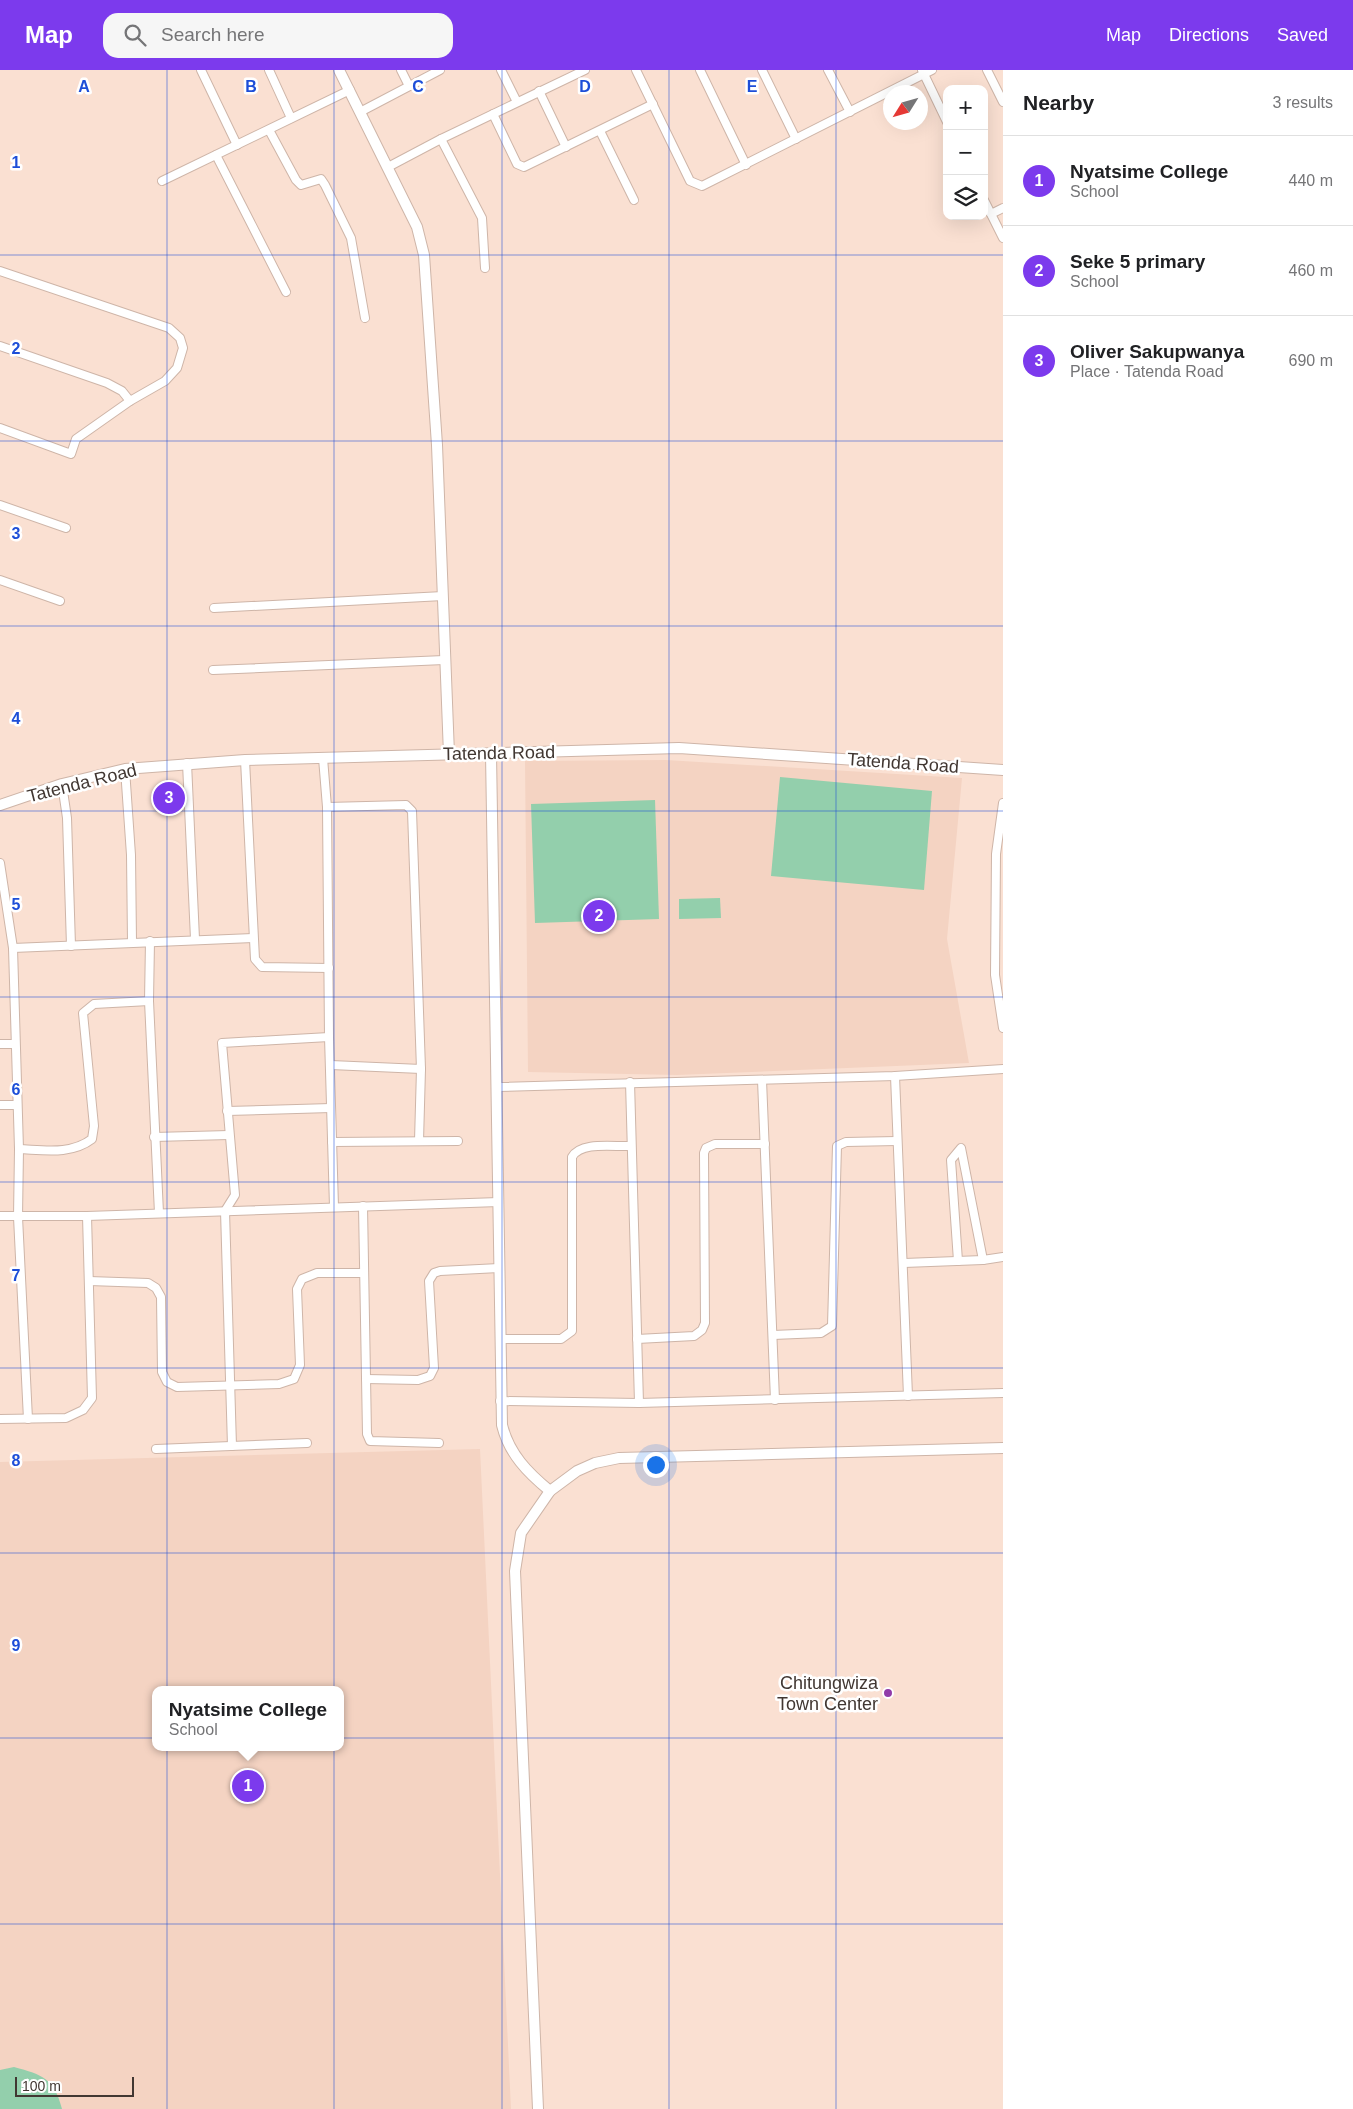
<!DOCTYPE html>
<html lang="en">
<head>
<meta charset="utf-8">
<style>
	:root { --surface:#fff; --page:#f6f6f6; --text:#202124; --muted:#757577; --line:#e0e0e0; --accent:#7c3aed }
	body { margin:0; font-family:Helvetica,sans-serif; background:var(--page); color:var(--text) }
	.controls { position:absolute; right:15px; top:15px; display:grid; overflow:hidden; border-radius:10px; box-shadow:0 5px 20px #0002 }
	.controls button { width:45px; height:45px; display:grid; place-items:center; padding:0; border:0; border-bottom:1px solid var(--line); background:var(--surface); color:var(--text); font:25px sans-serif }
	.compass { position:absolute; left:883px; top:15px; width:45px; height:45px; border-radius:50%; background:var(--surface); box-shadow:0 5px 20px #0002; rotate:233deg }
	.scale { position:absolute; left:15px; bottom:12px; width:119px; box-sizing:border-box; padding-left:5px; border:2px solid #413732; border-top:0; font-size:14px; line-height:18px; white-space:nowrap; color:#413732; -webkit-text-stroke:4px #fff; paint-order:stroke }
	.you { position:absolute; left:655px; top:1394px; width:18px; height:18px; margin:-12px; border:4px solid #fff; border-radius:50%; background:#1a73e8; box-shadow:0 0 0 8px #1a73e833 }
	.badge { display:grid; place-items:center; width:32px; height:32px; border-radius:50%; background:var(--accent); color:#fff; font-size:16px; font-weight:700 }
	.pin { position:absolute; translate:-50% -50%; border:2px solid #fff; box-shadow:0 1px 5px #0006 }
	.popup { position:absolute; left:152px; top:1616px; width:192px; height:65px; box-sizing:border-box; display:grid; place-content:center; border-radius:10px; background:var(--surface); filter:drop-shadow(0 1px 4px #0005); font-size:16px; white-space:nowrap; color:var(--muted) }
	.popup b { font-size:19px; color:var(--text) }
	.popup::after { content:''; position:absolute; left:50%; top:100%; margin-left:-10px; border:10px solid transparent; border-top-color:var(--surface) }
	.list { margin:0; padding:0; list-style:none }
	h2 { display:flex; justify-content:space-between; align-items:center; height:65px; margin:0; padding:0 20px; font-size:21px }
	h2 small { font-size:16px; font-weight:400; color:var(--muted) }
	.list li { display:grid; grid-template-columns:32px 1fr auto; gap:15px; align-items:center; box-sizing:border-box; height:90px; padding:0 20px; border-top:1px solid var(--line) }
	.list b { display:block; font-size:19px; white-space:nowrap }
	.list p { margin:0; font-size:16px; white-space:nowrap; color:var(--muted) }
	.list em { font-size:16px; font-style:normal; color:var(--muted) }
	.icon { flex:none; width:28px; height:28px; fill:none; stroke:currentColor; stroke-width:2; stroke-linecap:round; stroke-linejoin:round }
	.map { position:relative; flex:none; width:1003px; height:2039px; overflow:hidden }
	header { display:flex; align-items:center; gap:30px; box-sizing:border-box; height:70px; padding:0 25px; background:var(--accent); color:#fff }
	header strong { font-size:24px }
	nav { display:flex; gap:28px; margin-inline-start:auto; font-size:18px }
	.search { width:350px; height:45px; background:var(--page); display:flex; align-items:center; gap:12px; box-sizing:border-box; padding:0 18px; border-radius:15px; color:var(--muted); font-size:19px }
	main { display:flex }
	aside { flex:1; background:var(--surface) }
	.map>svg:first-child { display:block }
	.built { fill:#f4d3c2; fill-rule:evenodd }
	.green { fill:#93cfac }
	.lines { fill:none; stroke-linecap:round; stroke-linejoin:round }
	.minor-casing { stroke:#ceb5a8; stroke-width:10 }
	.tertiary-casing { stroke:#ceb5a8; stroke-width:12 }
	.minor { stroke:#fff; stroke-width:8 }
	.tertiary { stroke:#fff; stroke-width:10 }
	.grid { fill:none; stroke:#1d4ed8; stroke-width:1; stroke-opacity:0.55 }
	.poi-dot { fill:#913ca9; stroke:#fff; stroke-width:2 }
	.labels { text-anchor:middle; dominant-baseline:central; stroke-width:5; stroke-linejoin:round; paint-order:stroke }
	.street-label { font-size:18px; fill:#413732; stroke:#fff }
	.poi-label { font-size:18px; fill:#413732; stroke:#fff; text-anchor:end }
	.grid-label { font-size:16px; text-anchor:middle; font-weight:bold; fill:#1d4ed8; stroke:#fff; stroke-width:5; stroke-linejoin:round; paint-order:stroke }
</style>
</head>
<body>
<header>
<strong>Map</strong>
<div class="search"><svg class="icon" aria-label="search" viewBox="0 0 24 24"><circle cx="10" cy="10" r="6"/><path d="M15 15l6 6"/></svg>Search here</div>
<nav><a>Map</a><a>Directions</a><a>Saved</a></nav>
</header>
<main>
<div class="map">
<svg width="1003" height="2039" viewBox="0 0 1003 2039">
	<rect width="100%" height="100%" fill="#fae0d2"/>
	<g class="built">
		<polygon points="666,690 962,708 947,869 969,993 677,1005 528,1002 525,691"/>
		<path d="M480,1379L511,2039H0V1392ZM156,1620H340V1677H156Z"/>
	</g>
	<g class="green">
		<polygon points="780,707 932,721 924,820 771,806"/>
		<polygon points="655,730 659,849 535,853 531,734"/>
		<polygon points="720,828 721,848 679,849 679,829"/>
		<path d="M14,1997C43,2005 54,2008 62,2039H0V2000Z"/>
	</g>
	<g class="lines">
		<g class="minor-casing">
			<g id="minor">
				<polyline points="201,0 237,75"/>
				<polyline points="269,0 291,48"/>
				<polyline points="401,0 409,16"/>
				<polyline points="501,0 517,32"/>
				<polyline points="636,0 690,111 702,116 932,0"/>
				<polyline points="700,0 746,95"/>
				<polyline points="762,0 796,69"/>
				<polyline points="828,0 850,42"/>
				<polyline points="922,0 947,52"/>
				<polyline points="987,0 1003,32"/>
				<polyline points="539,21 566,77"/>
				<polyline points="360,42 440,0"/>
				<polyline points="493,44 517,94 524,97 653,34"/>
				<polyline points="269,60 296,110 301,115 321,109 325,115 351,168 365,248"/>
				<polyline points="600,61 634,130"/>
				<polyline points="441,69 482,148 485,198"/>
				<polyline points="216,85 286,222"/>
				<polyline points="388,97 441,69 585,0"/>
				<polyline points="162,111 350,20"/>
				<polyline points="984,130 1003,168"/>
				<polyline points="991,144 1003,138"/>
				<polyline points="0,201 169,258 180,268 183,278 177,298 165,311 130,331 76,369 71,384 0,358"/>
				<polyline points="0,276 107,313 122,321 130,331"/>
				<polyline points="0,435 66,458"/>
				<polyline points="0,510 60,531"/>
				<polyline points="214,538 443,526"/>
				<polyline points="213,600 444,590"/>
				<polyline points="323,688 327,737 329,967 334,1137"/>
				<polyline points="245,690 255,889 262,897 329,898"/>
				<polyline points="187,693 195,869"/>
				<polyline points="125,699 131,785 132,872"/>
				<polyline points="62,714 67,748 71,876"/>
				<polyline points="1003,733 996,784 995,905 1003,958"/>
				<polyline points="327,737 406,735 412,741 421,999 331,995"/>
				<polyline points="0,793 13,878 19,1079 18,1147 28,1349"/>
				<polyline points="150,871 149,931 159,1143"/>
				<polyline points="13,878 253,868"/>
				<polyline points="0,974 15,974"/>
				<polyline points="895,1006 908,1326"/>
				<polyline points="762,1010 775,1330"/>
				<polyline points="630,1012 639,1333"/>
				<polyline points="497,1017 895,1006 1003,999"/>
				<polyline points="0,1035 16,1035"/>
				<polyline points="227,1041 331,1038"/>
				<polyline points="154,1067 229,1065"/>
				<polyline points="419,1071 421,999"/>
				<polyline points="332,1072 458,1071"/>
				<path d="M19,1079C44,1080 71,1085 92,1069L94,1056L83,943L94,934L149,931"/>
				<polyline points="363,1136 367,1364 370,1371 439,1373"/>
				<polyline points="0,1146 87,1146 499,1132"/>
				<polyline points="958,1191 951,1090 961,1078 983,1190"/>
				<polyline points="904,1193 983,1190 1003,1187"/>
				<polyline points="89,1211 148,1213 156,1218 161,1227 162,1302 167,1312 177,1317 279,1314 294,1309 300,1295 297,1219 302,1209 317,1203 364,1203"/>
				<polyline points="773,1265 821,1263 832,1256 837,1076 846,1072 897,1071"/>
				<path d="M502,1269H561L572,1261V1087C581,1071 614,1077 631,1076"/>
				<polyline points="637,1269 694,1266 702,1260 705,1253 704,1083 706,1078 715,1074 765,1074"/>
				<polyline points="366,1309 418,1310 430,1306 434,1298 429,1211 434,1203 440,1201 499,1198"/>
				<polyline points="500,1331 639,1333 1003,1323"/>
				<polyline points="0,1349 66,1348 83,1340 92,1328 87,1146"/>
				<polyline points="232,1376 225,1141 235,1125 222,973 329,967"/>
				<polyline points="156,1379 307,1373"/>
			</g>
		</g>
		<g class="tertiary-casing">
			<g id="tertiary">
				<polyline points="339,0 417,157 424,185 437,375 449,684"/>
				<path d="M491,684L502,1355C509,1384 528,1403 550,1421"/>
				<polyline points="0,735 62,714 125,699 245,690 679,678 1003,700"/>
				<polyline points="538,2039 515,1501 521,1463 550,1421 577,1401 595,1393 619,1388 1003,1378"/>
			</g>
		</g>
		<use href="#minor" class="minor"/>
		<use href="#tertiary" class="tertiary"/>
	</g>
	<path class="grid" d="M167,0V2039M334,0V2039M502,0V2039M669,0V2039M836,0V2039M0,185H1003M0,371H1003M0,556H1003M0,741H1003M0,927H1003M0,1112H1003M0,1298H1003M0,1483H1003M0,1668H1003M0,1854H1003"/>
	<circle class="poi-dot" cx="888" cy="1623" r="5"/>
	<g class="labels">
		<g class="street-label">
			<text transform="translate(499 683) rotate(-1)">Tatenda Road</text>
			<text transform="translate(903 693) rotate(4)">Tatenda Road</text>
			<text transform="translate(82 713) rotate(-14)">Tatenda Road</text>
		</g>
		<g class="poi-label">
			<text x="878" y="1613">Chitungwiza<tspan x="878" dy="21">Town Center</tspan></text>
		</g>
	</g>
	<g class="grid-label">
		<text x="84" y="22">A</text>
		<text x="251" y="22">B</text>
		<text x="418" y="22">C</text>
		<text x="585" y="22">D</text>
		<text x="752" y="22">E</text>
		<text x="16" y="98">1</text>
		<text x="16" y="284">2</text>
		<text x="16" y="469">3</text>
		<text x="16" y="654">4</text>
		<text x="16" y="840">5</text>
		<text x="16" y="1025">6</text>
		<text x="16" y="1211">7</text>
		<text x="16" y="1396">8</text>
		<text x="16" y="1581">9</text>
	</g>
</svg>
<div class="controls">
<button>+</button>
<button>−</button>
<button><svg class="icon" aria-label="layers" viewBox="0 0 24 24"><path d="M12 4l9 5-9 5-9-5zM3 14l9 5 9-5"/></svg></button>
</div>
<svg class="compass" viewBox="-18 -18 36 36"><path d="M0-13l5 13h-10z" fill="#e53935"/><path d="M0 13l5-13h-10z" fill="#757577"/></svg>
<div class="scale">100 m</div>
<div class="you"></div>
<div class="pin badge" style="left:248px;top:1716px">1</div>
<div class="popup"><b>Nyatsime College</b>School</div>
<div class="pin badge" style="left:599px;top:846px">2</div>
<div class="pin badge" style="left:169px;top:728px">3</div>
</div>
<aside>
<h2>Nearby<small>3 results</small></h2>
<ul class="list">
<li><span class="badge">1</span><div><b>Nyatsime College</b><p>School</p></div><em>440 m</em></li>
<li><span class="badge">2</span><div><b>Seke 5 primary</b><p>School</p></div><em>460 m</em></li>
<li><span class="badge">3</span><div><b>Oliver Sakupwanya</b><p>Place · Tatenda Road</p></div><em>690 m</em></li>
</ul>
</aside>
</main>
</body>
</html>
